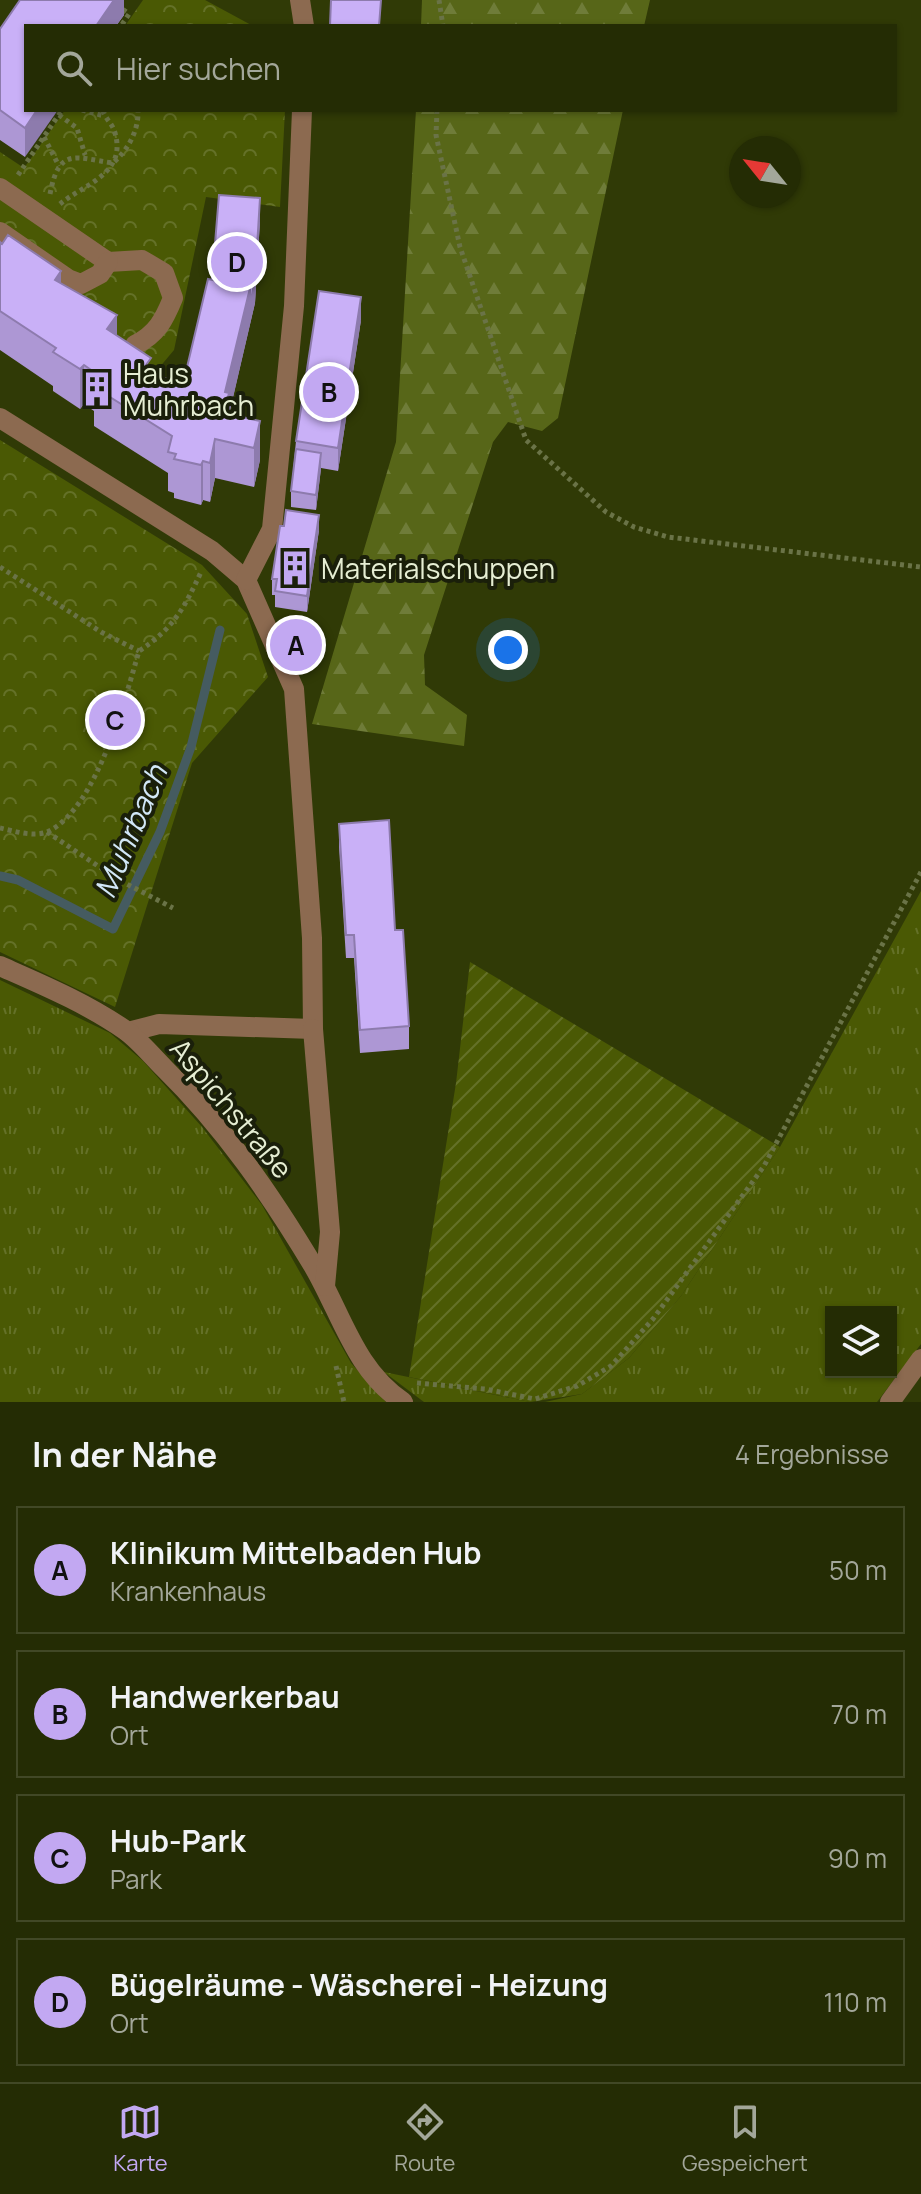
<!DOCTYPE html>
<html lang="de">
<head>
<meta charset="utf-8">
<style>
	:root { --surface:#242c04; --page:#303813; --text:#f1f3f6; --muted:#a3a79a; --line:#414826; --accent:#c2a8f2 }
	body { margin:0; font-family:Manrope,sans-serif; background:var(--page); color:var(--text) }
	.controls { position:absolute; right:24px; bottom:24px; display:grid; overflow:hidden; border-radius:0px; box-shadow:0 2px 6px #0004 }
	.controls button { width:72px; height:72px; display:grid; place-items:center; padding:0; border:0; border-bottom:2px solid var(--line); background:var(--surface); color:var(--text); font:40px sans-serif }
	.compass { position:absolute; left:729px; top:136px; width:72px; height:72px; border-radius:50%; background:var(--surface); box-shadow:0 2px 6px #0004; rotate:300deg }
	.you { position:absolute; left:508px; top:650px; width:28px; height:28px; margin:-20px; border:6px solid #fff; border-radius:50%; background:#1a73e8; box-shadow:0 0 0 12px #1a73e833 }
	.badge { display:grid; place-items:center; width:52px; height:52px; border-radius:50%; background:var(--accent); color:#111; font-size:26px; font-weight:700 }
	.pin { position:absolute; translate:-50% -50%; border:4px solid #fff; box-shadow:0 2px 8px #0006 }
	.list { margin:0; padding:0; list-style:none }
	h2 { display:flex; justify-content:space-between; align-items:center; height:104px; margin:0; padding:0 32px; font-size:34px }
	h2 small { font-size:26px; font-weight:400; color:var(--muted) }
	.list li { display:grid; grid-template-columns:52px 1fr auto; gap:24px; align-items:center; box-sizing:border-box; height:128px; margin:0 16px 16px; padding:0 16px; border:2px solid var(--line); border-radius:0px }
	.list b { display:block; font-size:30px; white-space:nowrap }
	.list p { margin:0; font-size:26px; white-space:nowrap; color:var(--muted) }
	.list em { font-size:26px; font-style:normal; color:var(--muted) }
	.icon { flex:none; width:44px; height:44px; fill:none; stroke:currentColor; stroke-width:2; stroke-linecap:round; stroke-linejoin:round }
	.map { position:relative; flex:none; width:921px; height:1402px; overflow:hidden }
	.search { position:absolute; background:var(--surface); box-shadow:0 2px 6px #0004; left:24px; right:24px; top:24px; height:88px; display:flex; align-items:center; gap:20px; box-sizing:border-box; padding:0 28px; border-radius:0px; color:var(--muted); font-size:30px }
	.sheet { height:680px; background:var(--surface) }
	nav { display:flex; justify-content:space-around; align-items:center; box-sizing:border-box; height:112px; border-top:2px solid var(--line); background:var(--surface); font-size:22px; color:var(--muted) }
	nav a { display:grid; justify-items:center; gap:4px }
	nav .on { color:var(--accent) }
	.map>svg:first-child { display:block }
	.grass { fill:url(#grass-tufts); fill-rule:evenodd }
	.forest { fill:url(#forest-firs) }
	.park { fill:url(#park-crowns) }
	.garden { fill:url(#garden-furrows) }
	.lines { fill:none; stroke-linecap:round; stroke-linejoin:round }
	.stream { stroke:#455b60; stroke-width:9 }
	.path { stroke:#6a7347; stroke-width:5; stroke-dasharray:4 4; stroke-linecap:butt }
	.minor { stroke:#8c6a50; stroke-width:20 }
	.wall { fill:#ad97d4 }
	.shaded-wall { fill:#8d7bad }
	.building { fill:#c9b0f7; stroke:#8d7bad; stroke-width:2 }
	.labels { text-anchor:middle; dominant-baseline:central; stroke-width:8; stroke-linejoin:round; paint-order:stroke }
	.poi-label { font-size:28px; fill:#e6eed3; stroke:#1a1f0a; text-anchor:start }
	.street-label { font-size:28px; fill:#e6eed3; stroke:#1a1f0a }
	.water-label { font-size:30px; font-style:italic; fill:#d2e7f7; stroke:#1a1f0a }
</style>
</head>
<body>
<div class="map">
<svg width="921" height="1402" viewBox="0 0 921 1402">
	<defs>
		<pattern id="grass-tufts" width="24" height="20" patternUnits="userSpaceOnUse" patternTransform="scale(2)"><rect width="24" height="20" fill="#4a5904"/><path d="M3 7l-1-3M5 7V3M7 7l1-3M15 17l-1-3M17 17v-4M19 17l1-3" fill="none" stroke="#647128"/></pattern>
		<pattern id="forest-firs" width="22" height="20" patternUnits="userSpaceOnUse" patternTransform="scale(2)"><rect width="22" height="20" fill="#576618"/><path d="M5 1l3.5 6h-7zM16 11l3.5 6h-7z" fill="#6f7c39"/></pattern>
		<pattern id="park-crowns" width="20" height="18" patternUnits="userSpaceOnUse" patternTransform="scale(2)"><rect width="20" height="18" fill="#4a5904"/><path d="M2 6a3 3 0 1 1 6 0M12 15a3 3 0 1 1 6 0" fill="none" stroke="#647128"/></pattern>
		<pattern id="garden-furrows" width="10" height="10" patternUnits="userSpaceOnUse" patternTransform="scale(2)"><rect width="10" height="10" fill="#4a5904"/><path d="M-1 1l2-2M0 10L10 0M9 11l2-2" fill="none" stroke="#647128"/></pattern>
	</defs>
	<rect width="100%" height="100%" fill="#303a06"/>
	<g class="grass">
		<path d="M921,891V1344L877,1402H545L582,1394L629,1358L681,1296L780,1147ZM831,1312H891V1372H831Z"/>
		<polygon points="0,980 110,1033 143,1061 202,1127 262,1205 351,1363 386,1402 0,1402"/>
		<polygon points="384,1372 530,1402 424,1402"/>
	</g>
	<g class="forest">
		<polygon points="422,0 650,0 644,26 421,26"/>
		<polygon points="416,110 623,110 558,418 542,431 508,422 493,442 424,655 425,685 467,715 464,746 312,724 396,442"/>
	</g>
	<g class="park">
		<polygon points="143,0 205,0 253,26 125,26"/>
		<polygon points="65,110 285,110 280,207 206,197 174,350 153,375 0,270 0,152 24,168"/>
		<polygon points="0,440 202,565 247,614 268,677 192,763 115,1007 0,952"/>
	</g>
	<polygon class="garden" points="470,962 780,1147 681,1296 629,1358 582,1394 530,1402 409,1377 456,1083"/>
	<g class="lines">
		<polyline class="stream" points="0,876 18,880 113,929 160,832 191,747 220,630"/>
		<g class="path">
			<polyline points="110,0 129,14 121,26"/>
			<polyline points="439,0 443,26"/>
			<polyline points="82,110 104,116"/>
			<polyline points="437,110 436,135 460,247 526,440 606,512 634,527 668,537 921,567"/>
			<polyline points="59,115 77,128 85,155"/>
			<polyline points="44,137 59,166"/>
			<polyline points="18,175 62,110"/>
			<path d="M50,194C59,146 76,158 113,163C128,150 139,130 138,110"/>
			<path d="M60,204C84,184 127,174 115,133C113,124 105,119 103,110"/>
			<polyline points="0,567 101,632 139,651"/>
			<path d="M0,828C14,831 35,838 49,831C97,807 125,699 139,651C175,627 184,608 202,570"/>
			<polyline points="47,832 119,880 173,908"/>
			<polyline points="336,1366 344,1402"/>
			<polyline points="417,1383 485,1389 535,1399 577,1386 611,1366 653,1319 764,1166 921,872"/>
		</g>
		<g class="minor">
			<polyline points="300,0 304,26"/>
			<path d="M0,188L108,262L142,260L164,273L173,298C164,320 157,334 135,345"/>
			<polyline points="0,232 68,279 81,284 100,274 108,262"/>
			<polyline points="0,418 212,551 246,580 294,689 312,938 313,1029 159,1024 128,1032"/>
			<polyline points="246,580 272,529 294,306 302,110"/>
			<path d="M0,966C43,985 86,1003 125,1030C139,1040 151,1055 164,1068C224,1127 271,1195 314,1267C342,1315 355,1370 403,1402"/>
			<polyline points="313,1029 330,1232 325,1286"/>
			<polyline points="890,1402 921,1359"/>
		</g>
	</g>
	<g class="wall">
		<polygon points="124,0 124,15 116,26 26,26 25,157 0,140 0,29"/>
		<polygon points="260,221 255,303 229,414 260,421 260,460 254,487 215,478 210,502 203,500 201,505 174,498 174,493 168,491 168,473 94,426 94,411 84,404 80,409 53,391 53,386 0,350 0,242 61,283 151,368 165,378 184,380 212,280"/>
		<polygon points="361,320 338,471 321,468 316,510 291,507 291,491 296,441"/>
		<polygon points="319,530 307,612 275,607 275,595 272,595 272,579"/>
		<polygon points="339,824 395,930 409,1026 409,1049 360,1053 354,958 346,958 339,847"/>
	</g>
	<g class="shaded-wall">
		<polygon points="114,0 124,0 124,15 116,26 96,26"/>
		<polygon points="37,110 58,110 25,157 25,128"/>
		<polygon points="260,198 260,221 255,303 229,415 224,441 225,392"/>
		<polygon points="61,271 61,310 55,280"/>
		<polygon points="361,297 361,320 338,471 338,448"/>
		<polygon points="117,315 117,354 107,329"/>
		<polygon points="84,365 84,404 80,409 80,369"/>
		<polygon points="260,421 260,460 254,487 254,448"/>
		<polygon points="215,439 215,478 210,502 210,463"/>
		<polygon points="321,453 321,469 316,510 316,495"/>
		<polygon points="203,461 203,500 201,505 201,465"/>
		<polygon points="319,515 319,530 307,612 307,596"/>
	</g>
	<g class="building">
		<polygon points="20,0 114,0 96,26 26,26 26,110 37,110 25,128 0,110 0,29"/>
		<polygon points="331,0 381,0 379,26 330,26"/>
		<polygon points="219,195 260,198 255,280 250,304 250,288 212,280"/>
		<polygon points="8,235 61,271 55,280 117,315 107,329 151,358 146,365 165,378 184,380 208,279 250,288 225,392 229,393 224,413 260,421 254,448 215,439 210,463 203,461 201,465 174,459 176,454 168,452 172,436 94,387 101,377 84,365 80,369 53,352 56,348 0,311 0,242 2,244"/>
		<polygon points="319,291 361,297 338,448 296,441"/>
		<polygon points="296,449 321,453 316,495 291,491"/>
		<polygon points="286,510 319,515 307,596 275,591 277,579 272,579 280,526 284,526"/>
		<polygon points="389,820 395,930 403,930 409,1026 360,1030 354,935 346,935 339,824"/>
	</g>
	<defs>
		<g id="building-bare" transform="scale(2.76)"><path d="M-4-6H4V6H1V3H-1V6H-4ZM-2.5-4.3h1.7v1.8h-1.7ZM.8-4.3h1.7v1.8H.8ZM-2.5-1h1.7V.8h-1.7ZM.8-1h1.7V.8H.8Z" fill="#c2a8f2" stroke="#1a1f0a" stroke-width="2.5" paint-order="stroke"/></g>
	</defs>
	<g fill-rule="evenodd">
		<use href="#building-bare" x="97" y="389"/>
		<use href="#building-bare" x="295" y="568"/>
	</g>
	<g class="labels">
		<g class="poi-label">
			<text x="123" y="373">Haus<tspan x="123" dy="32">Muhrbach</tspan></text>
			<text x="321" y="568">Materialschuppen</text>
		</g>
		<g class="street-label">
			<text transform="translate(232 1108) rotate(50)">Aspichstraße</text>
		</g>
		<g class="water-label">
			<text transform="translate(130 831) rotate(-67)">Muhrbach</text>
		</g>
	</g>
</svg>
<div class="controls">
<button><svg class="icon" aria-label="layers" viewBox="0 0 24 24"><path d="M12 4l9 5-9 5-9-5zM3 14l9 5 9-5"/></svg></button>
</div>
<svg class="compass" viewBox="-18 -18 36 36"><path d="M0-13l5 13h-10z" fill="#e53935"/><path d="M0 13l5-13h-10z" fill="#a3a79a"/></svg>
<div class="you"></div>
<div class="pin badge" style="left:296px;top:645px">A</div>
<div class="pin badge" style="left:329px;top:392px">B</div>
<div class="pin badge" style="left:115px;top:720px">C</div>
<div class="pin badge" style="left:237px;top:262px">D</div>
<div class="search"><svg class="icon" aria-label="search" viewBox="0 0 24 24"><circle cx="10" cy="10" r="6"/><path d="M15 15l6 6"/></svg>Hier suchen</div>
</div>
<section class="sheet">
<h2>In der Nähe<small>4 Ergebnisse</small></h2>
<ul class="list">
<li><span class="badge">A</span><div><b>Klinikum Mittelbaden Hub</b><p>Krankenhaus</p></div><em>50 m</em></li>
<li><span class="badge">B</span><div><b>Handwerkerbau</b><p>Ort</p></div><em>70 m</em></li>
<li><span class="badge">C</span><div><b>Hub-Park</b><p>Park</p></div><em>90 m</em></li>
<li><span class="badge">D</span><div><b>Bügelräume - Wäscherei - Heizung</b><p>Ort</p></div><em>110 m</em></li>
</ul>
</section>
<nav>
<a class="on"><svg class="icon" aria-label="map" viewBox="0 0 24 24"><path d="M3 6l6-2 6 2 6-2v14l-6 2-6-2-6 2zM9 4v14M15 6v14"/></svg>Karte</a>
<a><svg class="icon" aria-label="directions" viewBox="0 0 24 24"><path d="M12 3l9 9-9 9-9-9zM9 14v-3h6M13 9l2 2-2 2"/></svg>Route</a>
<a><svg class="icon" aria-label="saved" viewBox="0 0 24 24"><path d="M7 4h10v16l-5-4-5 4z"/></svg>Gespeichert</a>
</nav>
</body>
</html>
